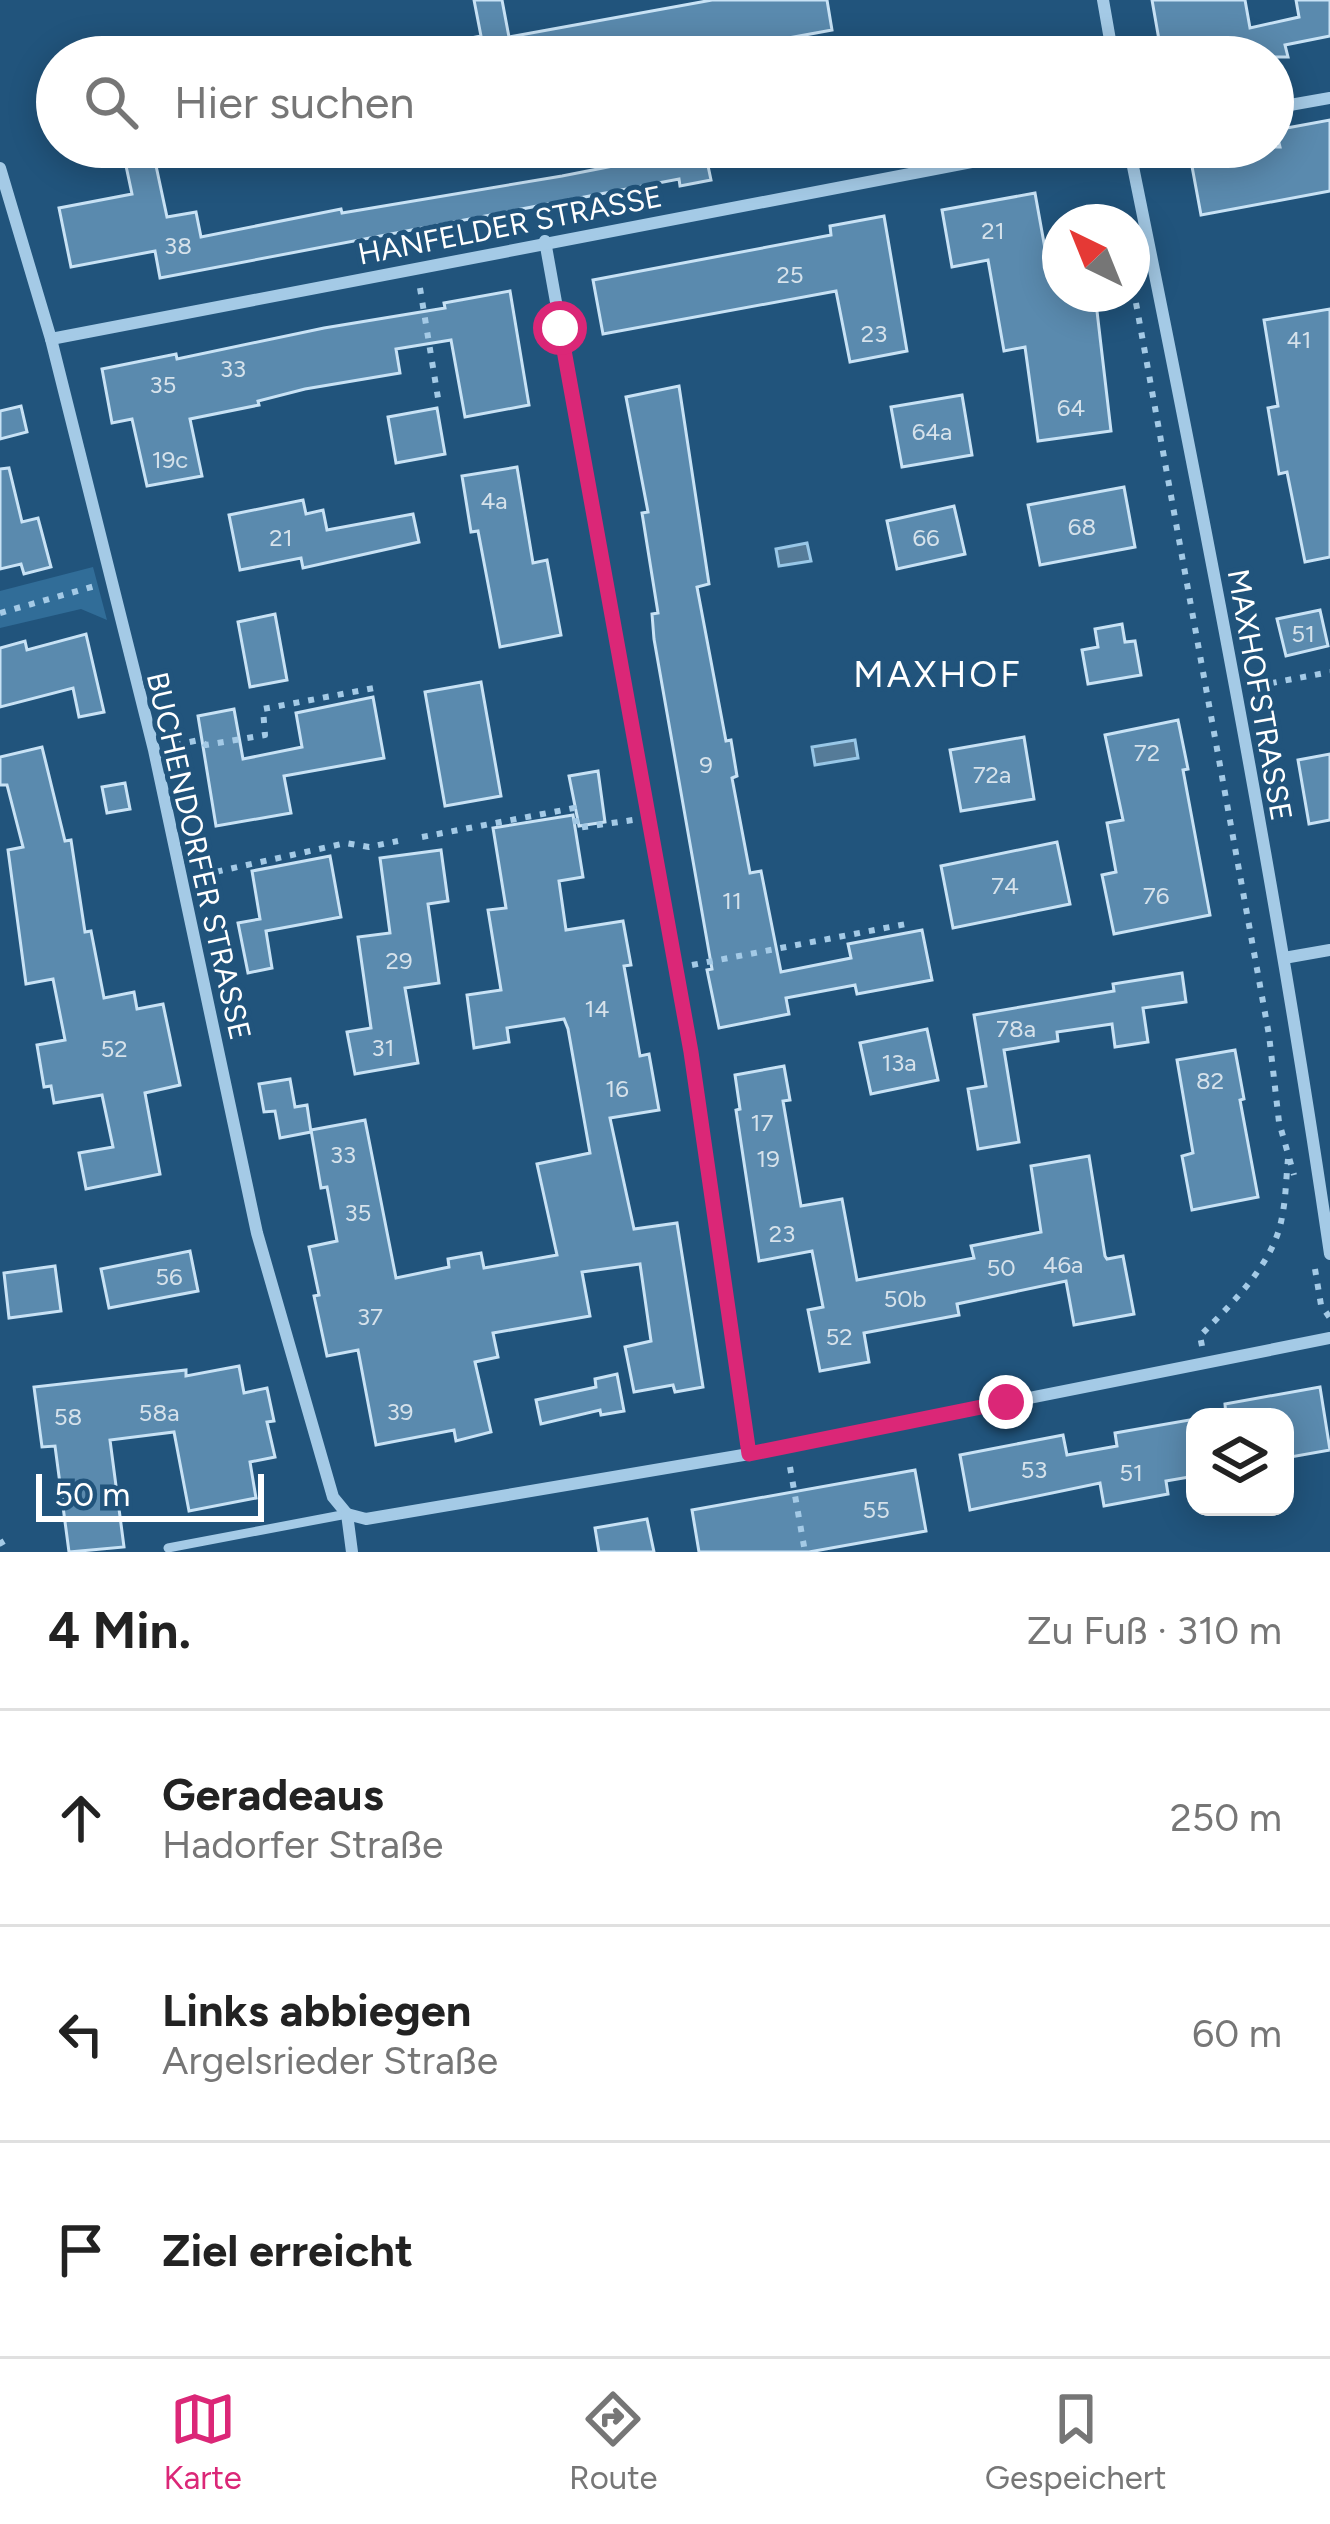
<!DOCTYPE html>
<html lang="de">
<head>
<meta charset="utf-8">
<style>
	:root { --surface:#fff; --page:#f6f6f6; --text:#222; --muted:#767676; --line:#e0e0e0; --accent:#db2777 }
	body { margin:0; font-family:Figtree,sans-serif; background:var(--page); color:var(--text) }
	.controls { position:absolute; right:36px; bottom:36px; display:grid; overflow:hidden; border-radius:24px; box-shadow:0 6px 30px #0003 }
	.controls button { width:108px; height:108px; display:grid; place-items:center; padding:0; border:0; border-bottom:3px solid var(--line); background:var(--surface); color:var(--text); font:60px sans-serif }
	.compass { position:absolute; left:1042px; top:204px; width:108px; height:108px; border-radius:50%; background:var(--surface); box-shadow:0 6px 30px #0003; rotate:317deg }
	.scale { position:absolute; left:36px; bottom:30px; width:228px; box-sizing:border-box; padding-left:12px; border:6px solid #fff; border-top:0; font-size:33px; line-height:42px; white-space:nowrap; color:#fff; -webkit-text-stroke:9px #21547c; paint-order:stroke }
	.stop { position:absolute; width:36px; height:36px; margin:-27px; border:9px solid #db2777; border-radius:50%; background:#fff }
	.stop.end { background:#db2777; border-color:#fff; box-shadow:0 3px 12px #0008 }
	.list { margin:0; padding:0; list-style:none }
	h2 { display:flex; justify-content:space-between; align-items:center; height:156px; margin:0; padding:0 48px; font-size:51px }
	h2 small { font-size:39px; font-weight:400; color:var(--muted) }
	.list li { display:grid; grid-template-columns:78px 1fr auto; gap:36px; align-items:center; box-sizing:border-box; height:216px; padding:0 48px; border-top:3px solid var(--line) }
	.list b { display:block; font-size:45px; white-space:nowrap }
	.list p { margin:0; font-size:39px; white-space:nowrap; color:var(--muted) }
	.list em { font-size:39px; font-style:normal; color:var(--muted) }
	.icon { flex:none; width:66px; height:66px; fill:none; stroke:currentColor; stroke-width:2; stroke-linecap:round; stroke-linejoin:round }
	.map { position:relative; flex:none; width:1330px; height:1552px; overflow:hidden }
	.search { position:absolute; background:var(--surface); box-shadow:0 6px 30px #0003; left:36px; right:36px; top:36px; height:132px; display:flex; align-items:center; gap:30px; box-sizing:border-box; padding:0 42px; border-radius:66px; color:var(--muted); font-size:45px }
	.sheet { height:804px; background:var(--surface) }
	nav { display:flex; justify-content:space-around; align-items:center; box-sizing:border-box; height:168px; border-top:3px solid var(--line); background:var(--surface); font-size:33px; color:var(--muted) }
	nav a { display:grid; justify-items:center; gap:6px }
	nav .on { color:var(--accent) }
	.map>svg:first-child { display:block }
	.green { fill:#316d98 }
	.water { fill:#557b98; stroke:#98c7e7; stroke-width:3 }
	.building { fill:#5a8aae; stroke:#c8e2f5; stroke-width:3 }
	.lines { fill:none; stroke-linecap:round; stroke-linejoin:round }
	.path { stroke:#a4cae6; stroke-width:6; stroke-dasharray:6 9; stroke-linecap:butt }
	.lane { stroke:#a4cae6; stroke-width:9 }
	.street { stroke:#a4cae6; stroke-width:12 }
	.route { stroke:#db2777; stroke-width:15 }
	.labels { text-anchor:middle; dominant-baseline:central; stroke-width:10; stroke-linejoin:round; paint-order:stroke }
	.number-label { font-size:24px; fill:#d6e2eb }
	.street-label { font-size:30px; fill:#fff; stroke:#21547c }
	.quarter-label { font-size:36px; letter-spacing:3px; fill:#fff; stroke:#21547c }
</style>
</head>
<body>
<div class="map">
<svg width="1330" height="1552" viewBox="0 0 1330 1552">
	<rect width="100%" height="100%" fill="#21547c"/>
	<polygon class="green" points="93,567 107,620 81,609 0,628 0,591"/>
	<g class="water">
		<polygon points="807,543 811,561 779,566 776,549"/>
		<polygon points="855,740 858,758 815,765 812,747"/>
	</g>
	<g class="building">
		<polygon points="474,0 502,0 509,37 712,0 827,0 832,30 685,57 437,57 436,45 481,36"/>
		<polygon points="1152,0 1245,0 1250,28 1299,17 1296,0 1330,0 1330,36 1285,45 1288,57 1162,57"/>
		<polygon points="1330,120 1330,191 1201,215 1191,161 1231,154 1230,147 1280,147 1276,130"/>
		<polygon points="122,147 152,147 167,217 196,212 201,237 341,209 342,213 562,176 674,154 672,147 704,147 711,180 680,186 679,179 160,278 155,251 71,267 59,208 132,194"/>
		<polygon points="1035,193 1051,282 1060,280 1060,294 1095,294 1111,431 1038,441 1025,347 1004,351 988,260 952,267 942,210"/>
		<polygon points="884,216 907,351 850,362 836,291 603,334 593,280 831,235 830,226"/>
		<polygon points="510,291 529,405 465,417 451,340 396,349 400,373 305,389 258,401 259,405 190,419 202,476 147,486 132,419 112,423 102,369 176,354 177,359 324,328 445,308 444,303"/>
		<polygon points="1330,309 1330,557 1305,562 1287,472 1279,474 1268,408 1278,406 1264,320"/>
		<polygon points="679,386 709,584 697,587 726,741 731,740 737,776 732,778 750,873 761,871 781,972 851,958 848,944 922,930 932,980 857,994 855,985 786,998 789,1014 719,1028 707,970 712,969 654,639 652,614 658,613 642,513 648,512 626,397"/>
		<polygon points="962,395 972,455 902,467 891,407"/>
		<polygon points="21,406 27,432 0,439 0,411"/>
		<polygon points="437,408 445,454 396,463 388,417"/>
		<polygon points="517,467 533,563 547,560 561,635 500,647 478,531 471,532 462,476"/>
		<polygon points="9,468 22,522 38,518 51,567 24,574 21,564 0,569 0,469"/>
		<polygon points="1124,487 1135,547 1040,565 1028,505"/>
		<polygon points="303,500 306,514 323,510 327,530 413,514 419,542 303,568 301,558 240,570 229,515"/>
		<polygon points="954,506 965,554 897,569 887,521"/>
		<polygon points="1320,610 1328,646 1286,656 1277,619"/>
		<polygon points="275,614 287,680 250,687 238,622"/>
		<polygon points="1122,624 1125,642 1135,641 1141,675 1088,684 1082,650 1098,647 1095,629"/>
		<polygon points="86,634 104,712 79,717 73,688 0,707 0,648 25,641 27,650"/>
		<polygon points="481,682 501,796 445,806 425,692"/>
		<polygon points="373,697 384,758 284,776 291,813 216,826 198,716 234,709 243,759 302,747 296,713"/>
		<polygon points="1178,720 1188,769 1183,770 1210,915 1114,934 1102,875 1116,872 1107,823 1123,820 1105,735"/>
		<polygon points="1024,737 1034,799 961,811 950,750"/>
		<polygon points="42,747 65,841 71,840 85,932 91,931 104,998 134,992 137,1009 163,1004 180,1085 145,1093 160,1174 86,1189 79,1153 113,1147 102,1095 54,1103 51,1086 44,1087 37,1045 65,1040 53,979 26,984 8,850 23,847 7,785 0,785 0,757"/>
		<polygon points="1330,754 1330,820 1309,824 1298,760"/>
		<polygon points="598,771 605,822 579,826 569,776"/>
		<polygon points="125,783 130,809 107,813 102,787"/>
		<polygon points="573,815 583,877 559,881 566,930 623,921 631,965 624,966 640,1056 649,1054 659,1110 610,1118 634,1229 677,1223 703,1387 675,1392 673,1385 634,1392 625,1347 651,1341 640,1264 582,1272 590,1316 493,1333 498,1357 475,1362 491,1432 456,1441 454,1430 376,1445 358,1350 327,1356 314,1296 319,1295 309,1247 337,1241 327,1187 321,1188 311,1130 365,1120 396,1278 449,1267 448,1259 481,1253 484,1268 557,1255 537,1164 590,1153 568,1029 564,1019 507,1028 509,1042 474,1048 467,995 501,990 488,910 506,908 493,828"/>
		<polygon points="1057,842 1070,904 953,928 941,866"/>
		<polygon points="441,850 448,901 428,904 439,983 405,988 418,1063 355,1074 347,1032 371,1028 358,937 390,933 380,858"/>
		<polygon points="330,856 341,917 266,931 272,968 248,973 238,923 260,919 252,871"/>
		<polygon points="1182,973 1186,1002 1143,1008 1148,1042 1115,1047 1112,1024 1057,1032 1058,1041 1004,1050 1019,1142 978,1149 968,1089 986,1086 974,1015 1114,991 1113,984"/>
		<polygon points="927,1029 938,1080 871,1094 860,1043"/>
		<polygon points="1235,1050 1244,1099 1240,1100 1258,1197 1192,1210 1182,1156 1193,1153 1177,1060"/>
		<polygon points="784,1066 790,1100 783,1101 801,1206 842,1199 857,1280 974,1258 971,1246 1041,1232 1031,1166 1089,1156 1105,1256 1107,1259 1123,1256 1134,1314 1074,1325 1066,1281 957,1304 959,1315 864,1333 869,1362 820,1371 808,1310 823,1307 812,1251 759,1261 736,1110 740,1109 735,1075"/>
		<polygon points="290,1079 295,1107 307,1105 311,1132 280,1138 275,1111 264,1112 259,1084"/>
		<polygon points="190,1251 198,1291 109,1308 101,1269"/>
		<polygon points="55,1266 61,1311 9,1318 4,1273"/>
		<polygon points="239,1366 244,1393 267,1388 274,1421 267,1422 275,1457 250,1462 256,1498 189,1511 174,1432 110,1440 124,1547 69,1552 55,1446 42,1447 34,1387 186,1370 186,1376"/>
		<polygon points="617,1374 624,1411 601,1415 600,1410 541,1424 536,1400 596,1387 595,1379"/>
		<polygon points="1320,1387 1330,1450 1285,1458 1285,1417 1226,1417 1225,1404"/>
		<polygon points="1195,1419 1195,1476 1166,1481 1168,1494 1104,1506 1100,1483 970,1510 960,1455 1063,1435 1067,1455 1117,1446 1115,1433"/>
		<polygon points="915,1470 926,1531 809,1552 699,1552 692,1510"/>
		<polygon points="647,1519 654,1552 599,1552 595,1528"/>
	</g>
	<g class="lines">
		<g class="path">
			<polyline points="420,288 438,398"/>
			<polyline points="1136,303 1269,1035 1279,1122 1294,1175"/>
			<polyline points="0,613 95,586"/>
			<polyline points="1256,686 1330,672"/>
			<polyline points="175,745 199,740 206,745 265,735 263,709 374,688"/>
			<polyline points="422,837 574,808 577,828 633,820"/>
			<polyline points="202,875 346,843 369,847 398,841"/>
			<polyline points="692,965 906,924"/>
			<polyline points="1315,1269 1321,1305 1330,1318"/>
			<path d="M1202,1346L1200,1336C1232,1303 1274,1264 1282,1217C1286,1198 1286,1178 1288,1159"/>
			<polyline points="790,1467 805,1552"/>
			<polyline points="0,1540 7,1552"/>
		</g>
		<polyline class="lane" points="168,1548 347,1514"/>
		<g class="street">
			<polyline points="1103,0 1113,57"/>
			<polyline points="1273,108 1330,98"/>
			<path d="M1129,147C1204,514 1276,883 1330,1254"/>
			<polyline points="0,168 51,339 154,750 257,1233 333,1497 347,1514 352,1552"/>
			<polyline points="545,241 691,1052 749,1454"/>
			<polyline points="51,339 1050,147"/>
			<polyline points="1284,958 1330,950"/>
			<polyline points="347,1514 366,1519 749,1454 1330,1338"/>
		</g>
	</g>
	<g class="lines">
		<polyline class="route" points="560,328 691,1052 749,1454 1006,1402"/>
	</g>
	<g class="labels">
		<g class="number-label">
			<text x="993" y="230">21</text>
			<text x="178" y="245">38</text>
			<text x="790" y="274">25</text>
			<text x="874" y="333">23</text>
			<text x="1299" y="339">41</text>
			<text x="233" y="368">33</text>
			<text x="163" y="384">35</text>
			<text x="1071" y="407">64</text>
			<text x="932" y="431">64a</text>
			<text x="170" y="459">19c</text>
			<text x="494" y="500">4a</text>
			<text x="1082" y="526">68</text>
			<text x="281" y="537">21</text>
			<text x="926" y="537">66</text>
			<text x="1303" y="633">51</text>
			<text x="1147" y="752">72</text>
			<text x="706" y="764">9</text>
			<text x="992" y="774">72a</text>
			<text x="1005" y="885">74</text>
			<text x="1156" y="895">76</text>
			<text x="732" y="900">11</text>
			<text x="399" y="960">29</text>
			<text x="597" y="1008">14</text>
			<text x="1016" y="1028">78a</text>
			<text x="383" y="1047">31</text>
			<text x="114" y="1048">52</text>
			<text x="899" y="1062">13a</text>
			<text x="1210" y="1080">82</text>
			<text x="617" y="1088">16</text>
			<text x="762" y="1122">17</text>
			<text x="343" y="1154">33</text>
			<text x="768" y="1158">19</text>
			<text x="358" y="1212">35</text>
			<text x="782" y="1233">23</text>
			<text x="1063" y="1264">46a</text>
			<text x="1001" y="1267">50</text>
			<text x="169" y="1276">56</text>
			<text x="905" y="1298">50b</text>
			<text x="370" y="1316">37</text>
			<text x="839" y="1336">52</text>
			<text x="400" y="1411">39</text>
			<text x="159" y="1412">58a</text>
			<text x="68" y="1416">58</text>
			<text x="1034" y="1469">53</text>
			<text x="1131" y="1472">51</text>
			<text x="876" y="1509">55</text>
		</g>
		<g class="street-label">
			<text transform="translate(510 225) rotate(-11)">HANFELDER STRASSE</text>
			<text transform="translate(1260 695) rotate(80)">MAXHOFSTRASSE</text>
			<text transform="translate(199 856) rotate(77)">BUCHENDORFER STRASSE</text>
		</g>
		<g class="quarter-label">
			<text x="938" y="674">MAXHOF</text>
		</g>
	</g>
</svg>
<div class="controls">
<button><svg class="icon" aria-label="layers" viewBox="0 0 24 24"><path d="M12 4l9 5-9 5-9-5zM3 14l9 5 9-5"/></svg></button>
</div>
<svg class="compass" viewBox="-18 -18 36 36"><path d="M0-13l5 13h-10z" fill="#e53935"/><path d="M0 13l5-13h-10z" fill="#767676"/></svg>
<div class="scale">50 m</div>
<div class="stop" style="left:560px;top:328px"></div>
<div class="stop end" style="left:1006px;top:1402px"></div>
<div class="search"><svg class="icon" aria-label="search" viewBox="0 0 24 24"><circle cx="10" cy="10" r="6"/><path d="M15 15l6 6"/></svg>Hier suchen</div>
</div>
<section class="sheet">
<h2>4 Min.<small>Zu Fuß · 310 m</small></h2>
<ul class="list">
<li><svg class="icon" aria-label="ahead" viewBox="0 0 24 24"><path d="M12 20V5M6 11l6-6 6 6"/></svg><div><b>Geradeaus</b><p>Hadorfer Straße</p></div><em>250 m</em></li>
<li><svg class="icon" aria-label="left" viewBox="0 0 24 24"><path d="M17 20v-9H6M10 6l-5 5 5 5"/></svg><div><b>Links abbiegen</b><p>Argelsrieder Straße</p></div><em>60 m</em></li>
<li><svg class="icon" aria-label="arrive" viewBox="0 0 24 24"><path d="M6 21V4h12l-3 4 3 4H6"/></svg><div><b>Ziel erreicht</b></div></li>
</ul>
</section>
<nav>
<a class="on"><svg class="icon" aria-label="map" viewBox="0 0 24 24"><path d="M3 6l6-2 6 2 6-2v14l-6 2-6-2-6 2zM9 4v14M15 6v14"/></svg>Karte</a>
<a><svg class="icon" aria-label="directions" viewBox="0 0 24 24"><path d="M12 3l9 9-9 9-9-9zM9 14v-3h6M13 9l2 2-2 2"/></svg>Route</a>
<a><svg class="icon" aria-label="saved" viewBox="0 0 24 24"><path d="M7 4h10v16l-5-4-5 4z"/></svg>Gespeichert</a>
</nav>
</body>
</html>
